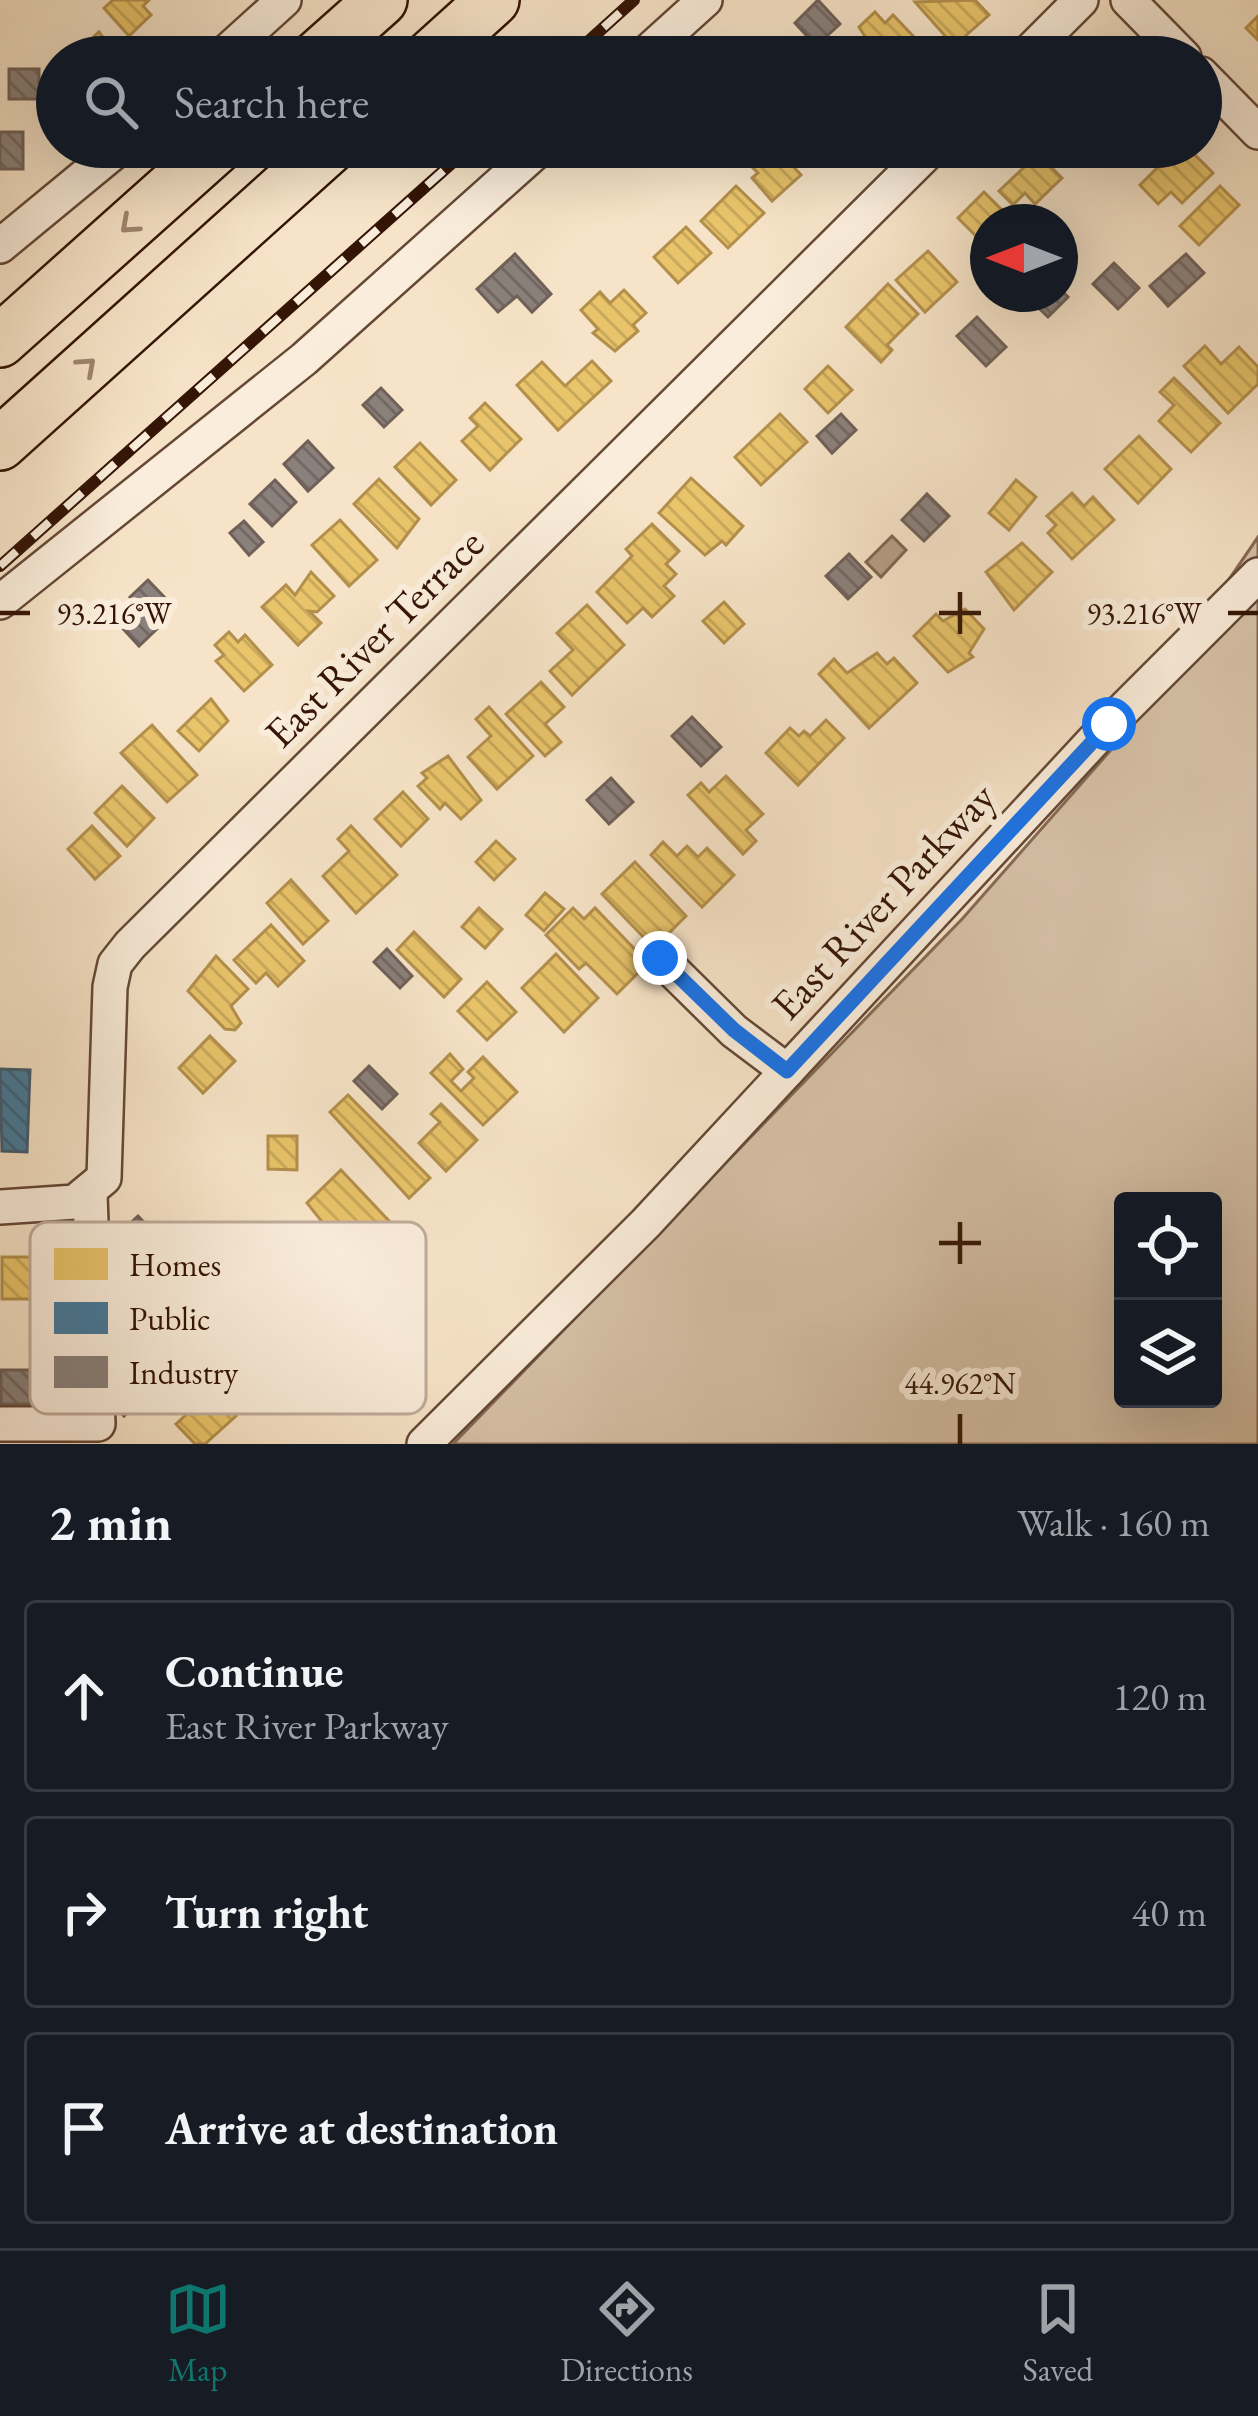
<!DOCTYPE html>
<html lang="en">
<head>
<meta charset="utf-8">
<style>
	:root { --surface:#171b24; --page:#20242c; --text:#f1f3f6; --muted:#9ea1a6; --line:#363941; --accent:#0f766e }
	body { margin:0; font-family:"EB Garamond",serif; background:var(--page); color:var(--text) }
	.controls { position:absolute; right:36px; bottom:36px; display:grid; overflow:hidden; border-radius:12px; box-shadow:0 12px 48px #0002 }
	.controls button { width:108px; height:108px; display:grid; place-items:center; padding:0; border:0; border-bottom:3px solid var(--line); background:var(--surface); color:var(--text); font:60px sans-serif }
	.compass { position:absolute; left:970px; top:204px; width:108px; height:108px; border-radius:50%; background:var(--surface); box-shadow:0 12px 48px #0002; rotate:270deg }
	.stop { position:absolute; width:36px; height:36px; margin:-27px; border:9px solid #1a73e8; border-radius:50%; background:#fff }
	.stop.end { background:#1a73e8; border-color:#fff; box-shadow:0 3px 12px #0008 }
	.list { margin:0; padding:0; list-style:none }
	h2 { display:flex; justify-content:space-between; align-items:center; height:156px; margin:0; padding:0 48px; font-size:51px }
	h2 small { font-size:39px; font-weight:400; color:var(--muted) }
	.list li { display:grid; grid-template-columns:78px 1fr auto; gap:36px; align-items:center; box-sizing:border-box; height:192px; margin:0 24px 24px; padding:0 24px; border:3px solid var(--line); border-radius:12px }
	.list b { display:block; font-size:45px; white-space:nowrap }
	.list p { margin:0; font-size:39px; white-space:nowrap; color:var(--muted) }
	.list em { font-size:39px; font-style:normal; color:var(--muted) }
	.icon { flex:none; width:66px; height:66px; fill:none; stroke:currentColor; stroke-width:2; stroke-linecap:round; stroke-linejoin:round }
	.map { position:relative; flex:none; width:1258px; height:1444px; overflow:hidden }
	.search { position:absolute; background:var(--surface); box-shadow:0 12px 48px #0002; left:36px; right:36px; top:36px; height:132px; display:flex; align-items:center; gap:30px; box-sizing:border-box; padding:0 42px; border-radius:66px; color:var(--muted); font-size:45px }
	.sheet { height:804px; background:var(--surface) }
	nav { display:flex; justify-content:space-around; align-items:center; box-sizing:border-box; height:168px; border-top:3px solid var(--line); background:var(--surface); font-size:33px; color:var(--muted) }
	nav a { display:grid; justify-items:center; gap:6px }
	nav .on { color:var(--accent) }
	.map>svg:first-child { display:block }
	.green { fill:#d6c1a7; stroke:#856a56; stroke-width:3; fill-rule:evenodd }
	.water { fill:#b59d86; stroke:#816652; stroke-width:3 }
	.homes { fill:url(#homes-back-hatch); stroke:#b38f4c; stroke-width:3 }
	.public { fill:url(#public-back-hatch); stroke:#405c6f; stroke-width:3 }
	.industry { fill:url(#industry-back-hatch); stroke:#706058; stroke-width:3 }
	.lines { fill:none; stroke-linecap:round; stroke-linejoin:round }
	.minor-casing { stroke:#654836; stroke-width:38 }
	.highway-casing { stroke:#341405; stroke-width:56 }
	.minor { stroke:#faeddb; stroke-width:33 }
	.highway { stroke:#f7e4c8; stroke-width:51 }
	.rail-casing { stroke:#341405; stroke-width:12 }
	.rail { stroke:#faeddb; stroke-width:8; stroke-dasharray:22; stroke-linecap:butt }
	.oneway { stroke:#9f8670 }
	.route { stroke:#1a73e8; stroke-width:15 }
	.ticks { fill:none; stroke:#341405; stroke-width:4.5 }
	.labels { text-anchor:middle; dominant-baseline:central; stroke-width:12; stroke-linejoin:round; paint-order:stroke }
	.street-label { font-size:42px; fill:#341405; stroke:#faeddb }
	.key { fill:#faeddb; stroke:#bfac9b; stroke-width:3 }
	.key-label { font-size:33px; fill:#341405 }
	.ticks-label { font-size:30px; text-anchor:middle; fill:#341405; stroke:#faeddb; stroke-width:12; stroke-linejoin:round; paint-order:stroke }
</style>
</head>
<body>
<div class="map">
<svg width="1258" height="1444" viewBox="0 0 1258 1444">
	<defs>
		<pattern id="homes-back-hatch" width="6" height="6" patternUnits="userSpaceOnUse" patternTransform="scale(3)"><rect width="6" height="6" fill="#e9c46a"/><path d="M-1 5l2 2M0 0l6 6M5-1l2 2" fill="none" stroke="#c8a85a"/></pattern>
		<pattern id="public-back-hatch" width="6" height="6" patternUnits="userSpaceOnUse" patternTransform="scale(3)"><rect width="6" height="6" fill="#457b9d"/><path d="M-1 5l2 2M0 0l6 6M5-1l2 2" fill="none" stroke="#3a647e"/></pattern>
		<pattern id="industry-back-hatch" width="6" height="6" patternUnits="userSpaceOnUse" patternTransform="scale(3)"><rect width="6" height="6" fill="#8a817c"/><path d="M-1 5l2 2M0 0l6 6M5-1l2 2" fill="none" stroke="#726864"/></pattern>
	</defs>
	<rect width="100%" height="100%" fill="#f7e4c8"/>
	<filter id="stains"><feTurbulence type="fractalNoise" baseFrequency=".00167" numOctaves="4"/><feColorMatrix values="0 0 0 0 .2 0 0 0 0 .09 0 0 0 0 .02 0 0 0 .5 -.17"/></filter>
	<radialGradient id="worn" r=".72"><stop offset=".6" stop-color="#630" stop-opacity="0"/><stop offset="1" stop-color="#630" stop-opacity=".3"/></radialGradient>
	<path class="green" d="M1258,537V1444H453L963,918L1117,743ZM1123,1201H1213V1399H1123Z"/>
	<polygon class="water" points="892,536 906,550 881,577 866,562"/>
	<g class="homes">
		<polygon points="113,0 149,0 143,6 151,15 129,36 104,8"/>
		<polygon points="975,0 989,15 954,46 915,2"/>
		<polygon points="875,12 885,23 893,15 933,57 878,57 859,27"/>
		<polygon points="1258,16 1258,40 1246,28"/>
		<polygon points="99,32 117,57 71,57"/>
		<polygon points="57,69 57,93 45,80"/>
		<polygon points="804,147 843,147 822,166"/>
		<polygon points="1120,147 1158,147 1138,166"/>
		<polygon points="1168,147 1178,154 1187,147 1213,173 1182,203 1171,192 1158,204 1140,185 1158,167 1153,161"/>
		<polygon points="764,150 772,158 779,151 801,175 772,201 752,178 758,173 749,164"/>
		<polygon points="1038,154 1062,178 1035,204 1025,193 1013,205 999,191"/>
		<polygon points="736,186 764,213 728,248 701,221"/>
		<polygon points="1220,186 1239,205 1199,245 1180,226"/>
		<polygon points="984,192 1014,222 988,222 983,243 958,218"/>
		<polygon points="686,227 711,253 678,283 654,257"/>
		<polygon points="928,251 957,282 925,312 896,280"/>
		<polygon points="888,284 918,314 887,345 892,350 881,362 846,327"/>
		<polygon points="624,290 646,313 633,325 638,331 615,351 593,333 598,329 581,310 600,292 610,303"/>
		<polygon points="1205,346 1221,364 1239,347 1258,367 1258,384 1228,413 1184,366"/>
		<polygon points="592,361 611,381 558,430 517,385 542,362 565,386"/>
		<polygon points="828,366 852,390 828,413 805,389"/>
		<polygon points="1174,378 1220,423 1191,452 1159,421 1174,405 1160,392"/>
		<polygon points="485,403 521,439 490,470 462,441 478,426 470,418"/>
		<polygon points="780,414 807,442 761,485 735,457"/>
		<polygon points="1139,436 1171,469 1138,503 1105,469"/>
		<polygon points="420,443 456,480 431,505 395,467"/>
		<polygon points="691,478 743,526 726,545 722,541 705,555 659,513"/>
		<polygon points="379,479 419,519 397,548 354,504"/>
		<polygon points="1016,480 1036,497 1009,530 989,513"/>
		<polygon points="1072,493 1084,506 1093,497 1114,520 1072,559 1048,533 1056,525 1047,516"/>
		<polygon points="340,520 377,560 349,586 312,545"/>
		<polygon points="652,524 679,551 666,564 676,574 664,586 674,596 652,617 643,608 627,623 597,592 632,556 626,549"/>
		<polygon points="1022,543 1052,572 1014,610 986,572"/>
		<polygon points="311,572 334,596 317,612 309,611 321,623 298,645 262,607 286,585 295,595"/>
		<polygon points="724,602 744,624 724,643 703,621"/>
		<polygon points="587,605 624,645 572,695 550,671 573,650 557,633"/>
		<polygon points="965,609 984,629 969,653 973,657 948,672 914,636 936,614 943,621"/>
		<polygon points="229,632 238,642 245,635 272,665 244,691 216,661 224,655 215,645"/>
		<polygon points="877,653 887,664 894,658 917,683 869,728 819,674 834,659 847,673"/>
		<polygon points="541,682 564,707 545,724 561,742 545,756 506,714"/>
		<polygon points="211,699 228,721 199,751 178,731"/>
		<polygon points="489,707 533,756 497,789 468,757 491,736 476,719"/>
		<polygon points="826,720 844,738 798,785 766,753 790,728 799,736 804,731 810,736"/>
		<polygon points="152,725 197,775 167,802 121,753"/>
		<polygon points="448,756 481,800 461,819 445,803 440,809 418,786 427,778 422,773"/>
		<polygon points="726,776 763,814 746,830 756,841 743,854 688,795 701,783 709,792"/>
		<polygon points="122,786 154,818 127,846 95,813"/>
		<polygon points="403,792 428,819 401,846 375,819"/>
		<polygon points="92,826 120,856 95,879 68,849"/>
		<polygon points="351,826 397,875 356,913 323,876 349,851 338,839"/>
		<polygon points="496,841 515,859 494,880 476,862"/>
		<polygon points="663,842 677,856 687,846 698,857 707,848 734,875 702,907 651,855"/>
		<polygon points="635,862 686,916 654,948 602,894"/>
		<polygon points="291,880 328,921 303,944 267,903"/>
		<polygon points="545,893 564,909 544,931 526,915"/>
		<polygon points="479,908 502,929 485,948 462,927"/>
		<polygon points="573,908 584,919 595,908 648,963 617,994 586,963 579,969 546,935"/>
		<polygon points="271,925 304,961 278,986 266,973 256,983 234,960"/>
		<polygon points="414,932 461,979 444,997 397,950"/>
		<polygon points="556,954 598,998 564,1032 522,988"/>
		<polygon points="216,956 248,989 231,1006 241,1023 235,1030 225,1029 188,991"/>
		<polygon points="487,982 516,1012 487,1040 458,1011"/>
		<polygon points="210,1036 235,1061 203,1093 179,1068"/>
		<polygon points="450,1054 463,1069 451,1081 461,1091 474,1078 468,1072 483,1057 517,1092 483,1125 431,1073"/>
		<polygon points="348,1095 430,1178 409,1198 330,1112"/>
		<polygon points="441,1104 477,1140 446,1171 419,1143 440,1122 431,1114"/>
		<polygon points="268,1136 297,1136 297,1170 268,1169"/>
		<polygon points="341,1170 390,1222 357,1254 342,1239 339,1243 307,1203"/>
		<rect x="2" y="1257" width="32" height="42"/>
		<polygon points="213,1390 236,1416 205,1444 195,1444 176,1424"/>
	</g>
	<polygon class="public" points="0,1069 30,1070 27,1152 2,1151"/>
	<g class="industry">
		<polygon points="818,0 840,24 816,46 795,23"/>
		<rect x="9" y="69" width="30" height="30"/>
		<rect x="0" y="132" width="23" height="37"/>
		<polygon points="515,254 551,294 532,312 517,296 498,312 477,289"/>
		<polygon points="1186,254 1204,273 1168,306 1150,286"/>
		<polygon points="1114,263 1139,288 1118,309 1093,284"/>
		<polygon points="1060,289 1068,297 1048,317 1025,295 1060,294"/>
		<polygon points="977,317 1006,347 986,366 957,336"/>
		<polygon points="381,388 402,410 384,427 363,405"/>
		<polygon points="841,414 856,430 832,453 817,436"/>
		<polygon points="308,441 333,468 308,491 284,464"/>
		<polygon points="275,480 296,502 272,526 250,504"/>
		<polygon points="927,494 949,516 924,541 902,520"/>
		<polygon points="244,521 263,542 249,555 230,533"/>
		<polygon points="849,554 871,577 848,599 826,576"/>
		<polygon points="148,580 167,600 148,617 130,597"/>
		<polygon points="135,604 158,628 139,646 116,621"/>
		<polygon points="692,717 721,747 701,766 672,736"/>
		<polygon points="611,778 633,802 609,824 587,800"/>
		<polygon points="387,949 412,976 400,988 374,962"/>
		<polygon points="369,1066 397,1094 382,1109 354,1081"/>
		<polygon points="138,1216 162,1241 136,1265 113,1239"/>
		<rect x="1" y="1370" width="29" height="34"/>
		<polygon points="128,1383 143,1398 124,1416 110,1400"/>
	</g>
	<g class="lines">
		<g class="minor-casing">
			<g id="minor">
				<polyline points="1128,0 1184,57"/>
				<polyline points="221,57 284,0"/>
				<polyline points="642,57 705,0"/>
				<polyline points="1024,57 1081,0"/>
				<polyline points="1201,74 1258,132"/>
				<polyline points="0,246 120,147"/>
				<polyline points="0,602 304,359 541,147"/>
				<polyline points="660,958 734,1031 787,1071"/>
				<polyline points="0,1207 75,1202 104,1178 110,987 115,964 130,945 933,147"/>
				<polyline points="0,1424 98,1424 90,1194"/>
				<polyline points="424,1444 646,1223 1109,724 1258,575"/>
			</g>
		</g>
		<g class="highway-casing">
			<g id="highway">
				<polyline points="317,57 381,0"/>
				<polyline points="430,57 493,0"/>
				<polyline points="0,341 217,147"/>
				<polyline points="0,444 330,147"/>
			</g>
		</g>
		<use href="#minor" class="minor"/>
		<use href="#highway" class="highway"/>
		<g class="rail-casing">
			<g id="rail">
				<polyline points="571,57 634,0"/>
				<polyline points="0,566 470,147"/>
			</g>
		</g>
		<use href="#rail" class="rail"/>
	</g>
	<defs><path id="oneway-chevron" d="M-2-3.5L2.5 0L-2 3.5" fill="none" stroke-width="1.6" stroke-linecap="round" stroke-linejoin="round" transform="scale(3)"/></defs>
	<g class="oneway">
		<use href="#oneway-chevron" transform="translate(129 225) rotate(138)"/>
		<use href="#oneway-chevron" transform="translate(87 366) rotate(-42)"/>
	</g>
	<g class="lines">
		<polyline class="route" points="660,958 734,1030 787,1071 1109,724"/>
	</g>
	<path class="ticks" d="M960,592V634M0,613H30M939,613H981M1228,613H1258M960,1222V1264M939,1243H981M960,1414V1444"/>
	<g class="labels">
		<g class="street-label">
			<text transform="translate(374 638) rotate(-45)">East River Terrace</text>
			<text transform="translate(883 901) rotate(-47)">East River Parkway</text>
		</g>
	</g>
	<rect x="30" y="1222" width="396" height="192" rx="18" class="key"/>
	<rect x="54" y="1248" width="54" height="32" fill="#e9c46a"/>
	<rect x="54" y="1302" width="54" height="32" fill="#457b9d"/>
	<rect x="54" y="1356" width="54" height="32" fill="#8a817c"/>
	<g class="key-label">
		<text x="129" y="1276">Homes</text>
		<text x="129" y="1330">Public</text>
		<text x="129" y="1384">Industry</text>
	</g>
	<g class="ticks-label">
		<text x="1144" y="624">93.216°W</text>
		<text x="114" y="624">93.216°W</text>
		<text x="960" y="1394">44.962°N</text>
	</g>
	<rect width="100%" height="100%" filter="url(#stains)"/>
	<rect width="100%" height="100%" fill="url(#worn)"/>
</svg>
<div class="controls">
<button><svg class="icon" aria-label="locate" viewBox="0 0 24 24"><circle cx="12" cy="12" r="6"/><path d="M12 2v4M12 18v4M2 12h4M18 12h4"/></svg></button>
<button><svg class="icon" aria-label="layers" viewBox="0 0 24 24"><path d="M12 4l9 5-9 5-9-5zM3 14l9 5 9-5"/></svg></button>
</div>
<svg class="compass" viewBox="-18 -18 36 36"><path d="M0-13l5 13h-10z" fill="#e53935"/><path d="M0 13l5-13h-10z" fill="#9ea1a6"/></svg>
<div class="stop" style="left:1109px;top:724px"></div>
<div class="stop end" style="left:660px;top:958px"></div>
<div class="search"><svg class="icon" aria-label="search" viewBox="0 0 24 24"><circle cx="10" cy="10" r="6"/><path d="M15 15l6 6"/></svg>Search here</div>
</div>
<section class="sheet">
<h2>2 min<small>Walk · 160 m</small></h2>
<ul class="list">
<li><svg class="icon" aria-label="ahead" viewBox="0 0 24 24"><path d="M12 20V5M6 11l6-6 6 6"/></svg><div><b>Continue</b><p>East River Parkway</p></div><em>120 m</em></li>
<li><svg class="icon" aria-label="right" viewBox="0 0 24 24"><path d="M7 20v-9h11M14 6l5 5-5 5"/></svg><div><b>Turn right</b></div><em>40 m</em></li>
<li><svg class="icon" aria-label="arrive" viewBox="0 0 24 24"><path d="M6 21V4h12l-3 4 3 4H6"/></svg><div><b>Arrive at destination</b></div></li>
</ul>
</section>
<nav>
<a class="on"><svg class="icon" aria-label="map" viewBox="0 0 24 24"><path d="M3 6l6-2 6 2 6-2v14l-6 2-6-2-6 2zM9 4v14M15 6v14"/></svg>Map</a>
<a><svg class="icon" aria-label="directions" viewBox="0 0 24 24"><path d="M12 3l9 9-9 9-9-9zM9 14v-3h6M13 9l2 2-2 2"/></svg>Directions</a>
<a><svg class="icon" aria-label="saved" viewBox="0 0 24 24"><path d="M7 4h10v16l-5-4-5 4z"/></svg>Saved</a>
</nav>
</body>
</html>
